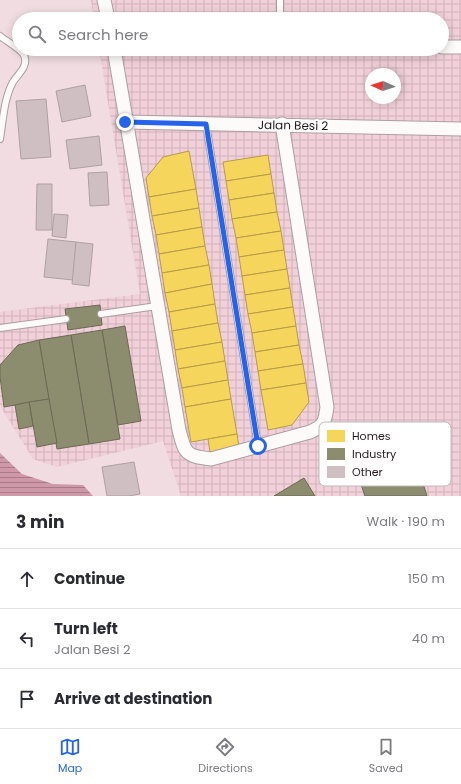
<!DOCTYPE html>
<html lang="en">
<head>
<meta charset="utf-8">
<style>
	:root { --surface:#fff; --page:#f7f7f7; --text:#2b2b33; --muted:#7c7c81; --line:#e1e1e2; --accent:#2563eb }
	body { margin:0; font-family:Poppins,sans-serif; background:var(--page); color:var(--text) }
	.compass { position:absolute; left:365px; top:68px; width:36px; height:36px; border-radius:50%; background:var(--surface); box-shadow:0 2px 10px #0003; rotate:273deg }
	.stop { position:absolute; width:12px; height:12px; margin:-9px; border:3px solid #2563eb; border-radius:50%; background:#fff }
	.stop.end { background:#2563eb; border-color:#fff; box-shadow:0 1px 4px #0008 }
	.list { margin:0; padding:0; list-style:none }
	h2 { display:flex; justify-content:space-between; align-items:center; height:52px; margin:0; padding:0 16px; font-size:17px }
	h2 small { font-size:13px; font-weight:400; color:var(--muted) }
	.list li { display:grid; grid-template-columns:26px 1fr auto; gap:12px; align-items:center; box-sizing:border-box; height:60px; padding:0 16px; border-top:1px solid var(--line) }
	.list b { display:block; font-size:15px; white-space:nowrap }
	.list p { margin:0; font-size:13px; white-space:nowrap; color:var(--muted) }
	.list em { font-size:13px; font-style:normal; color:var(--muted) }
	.icon { flex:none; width:22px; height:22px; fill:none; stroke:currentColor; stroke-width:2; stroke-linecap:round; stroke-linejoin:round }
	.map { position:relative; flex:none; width:461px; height:496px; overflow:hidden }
	.search { position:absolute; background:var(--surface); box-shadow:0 2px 10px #0003; left:12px; right:12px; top:12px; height:44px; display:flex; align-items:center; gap:10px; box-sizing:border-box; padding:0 14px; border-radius:22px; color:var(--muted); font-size:15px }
	.sheet { height:232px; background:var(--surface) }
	nav { display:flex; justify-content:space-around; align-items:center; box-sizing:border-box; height:56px; border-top:1px solid var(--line); background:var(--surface); font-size:11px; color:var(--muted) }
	nav a { display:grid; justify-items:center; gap:2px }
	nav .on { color:var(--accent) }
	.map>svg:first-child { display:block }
	.industrial { fill:url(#industrial-grid); fill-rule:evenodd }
	.water { fill:url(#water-rules) }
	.homes { fill:#f6d55c; stroke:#b79c48 }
	.industry { fill:#8c8c6e; stroke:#6d6955 }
	.building { fill:#cfbfc3; stroke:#afa0a3 }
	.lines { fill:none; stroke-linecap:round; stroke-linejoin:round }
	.service-casing { stroke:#ad9ea2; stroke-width:8 }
	.minor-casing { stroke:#ad9ea2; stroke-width:15 }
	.service { stroke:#fdfafa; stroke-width:6 }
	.minor { stroke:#fdfafa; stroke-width:13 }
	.route { stroke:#2563eb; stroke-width:5 }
	.labels { text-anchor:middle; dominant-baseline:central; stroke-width:4; stroke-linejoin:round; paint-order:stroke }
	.street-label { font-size:12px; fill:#24181b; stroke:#fff }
	.key { fill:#fff; stroke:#bdbabb; stroke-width:1 }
	.key-label { font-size:11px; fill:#24181b }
</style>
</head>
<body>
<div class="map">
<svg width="461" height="496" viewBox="0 0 461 496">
	<defs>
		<pattern id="industrial-grid" width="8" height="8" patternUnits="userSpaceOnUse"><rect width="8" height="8" fill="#f2d0d9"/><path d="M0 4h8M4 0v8" fill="none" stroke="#cfb2ba"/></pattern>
		<pattern id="water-rules" width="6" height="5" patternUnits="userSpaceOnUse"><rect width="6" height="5" fill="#ce98a8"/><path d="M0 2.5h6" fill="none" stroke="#a77b88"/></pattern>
	</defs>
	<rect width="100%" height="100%" fill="#f0dce1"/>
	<path class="industrial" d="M91,0H461V496H181L163,441L57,467L33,459L0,406V312L140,294L99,49H442V19H94ZM371,74H395V98H371Z"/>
	<polygon class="water" points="0,453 22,474 53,484 83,485 93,496 0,496"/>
	<g class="homes">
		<polygon points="189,151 196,189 149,197 146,178 163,157"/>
		<polygon points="268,155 271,174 226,181 223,162"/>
		<polygon points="271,174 274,193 229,200 226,181"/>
		<polygon points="196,189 199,208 152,216 149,197"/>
		<polygon points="274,193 277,212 232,219 229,200"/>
		<polygon points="199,208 202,227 156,235 152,216"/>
		<polygon points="277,212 281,231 236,238 232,219"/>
		<polygon points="202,227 205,246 159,254 156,235"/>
		<polygon points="281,231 284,250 239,257 236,238"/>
		<polygon points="205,246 209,265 162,273 159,254"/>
		<polygon points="284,250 287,269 242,276 239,257"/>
		<polygon points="209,265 212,284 165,293 162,273"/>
		<polygon points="287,269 290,288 245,295 242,276"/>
		<polygon points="212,284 215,304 169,312 165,293"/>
		<polygon points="290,288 293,307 248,314 245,295"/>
		<polygon points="215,304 218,323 172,331 169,312"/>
		<polygon points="293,307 296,326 252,333 248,314"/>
		<polygon points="218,323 222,342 175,350 172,331"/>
		<polygon points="296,326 299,345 255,352 252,333"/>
		<polygon points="222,342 225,361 178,369 175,350"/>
		<polygon points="299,345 303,364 258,371 255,352"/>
		<polygon points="225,361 228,380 182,388 178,369"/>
		<polygon points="303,364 306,383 261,390 258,371"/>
		<polygon points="228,380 231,399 185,407 182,388"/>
		<polygon points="306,383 309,402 292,425 268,430 261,390"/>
		<polygon points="231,399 237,434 191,442 185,407"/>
		<polygon points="237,434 239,447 210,452 208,439"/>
	</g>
	<g class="industry">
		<polygon points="100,305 102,325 68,330 65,309"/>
		<polygon points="125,326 141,421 118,425 102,330"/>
		<polygon points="102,330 120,439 89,444 71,335"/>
		<polygon points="71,335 89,444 57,449 39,340"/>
		<polygon points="39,340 49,399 4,407 0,377 0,365 18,345"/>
		<polygon points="49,399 57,443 37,447 29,402"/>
		<polygon points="29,402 33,426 19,429 15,405"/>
		<polygon points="416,461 427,496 365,496 359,479"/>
		<polygon points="304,478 315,496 274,496"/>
	</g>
	<g class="building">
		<polygon points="85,85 91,116 62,122 56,91"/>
		<polygon points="46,99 51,157 21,159 16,101"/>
		<polygon points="99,136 102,165 70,169 66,140"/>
		<polygon points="107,172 109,205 90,206 88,173"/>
		<polygon points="37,184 52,184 52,230 36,230"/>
		<polygon points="54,214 68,215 66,238 52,236"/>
		<polygon points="48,239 76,242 73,280 44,277"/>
		<polygon points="76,242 93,244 89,286 72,284"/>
		<polygon points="134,462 140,494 129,496 107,496 102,467"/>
	</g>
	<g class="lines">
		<g class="service-casing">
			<g id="service">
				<polyline points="280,19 280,0"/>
				<path d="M0,36C6,41 21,49 24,55C29,66 18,74 13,82C4,98 3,121 0,139"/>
				<polyline points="206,124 258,446"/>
				<polyline points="101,314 157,306"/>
				<polyline points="0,328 66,319"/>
			</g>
		</g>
		<g class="minor-casing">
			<g id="minor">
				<polyline points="104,0 108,19"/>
				<polyline points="442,47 461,47"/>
				<path d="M114,49L179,430C185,454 186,456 211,459L310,432C324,426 325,422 327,407L282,124"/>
				<polyline points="125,122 461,129"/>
			</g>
		</g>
		<use href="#service" class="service"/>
		<use href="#minor" class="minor"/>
	</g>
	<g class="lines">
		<polyline class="route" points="125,122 206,124 258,446"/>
	</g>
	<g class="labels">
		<g class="street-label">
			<text transform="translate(293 125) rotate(1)">Jalan Besi 2</text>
		</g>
	</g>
	<rect x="319" y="422" width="132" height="64" rx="6" class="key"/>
	<rect x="327" y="430" width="18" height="12" fill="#f6d55c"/>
	<rect x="327" y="448" width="18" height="12" fill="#8c8c6e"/>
	<rect x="327" y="466" width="18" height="12" fill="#cfbfc3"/>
	<g class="key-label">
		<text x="352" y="440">Homes</text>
		<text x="352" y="458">Industry</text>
		<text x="352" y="476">Other</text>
	</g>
</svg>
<svg class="compass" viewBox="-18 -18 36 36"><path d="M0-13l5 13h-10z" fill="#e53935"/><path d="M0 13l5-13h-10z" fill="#7c7c81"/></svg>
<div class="stop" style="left:258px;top:446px"></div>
<div class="stop end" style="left:125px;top:122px"></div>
<div class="search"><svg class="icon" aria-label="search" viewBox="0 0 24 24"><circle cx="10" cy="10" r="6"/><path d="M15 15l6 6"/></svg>Search here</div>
</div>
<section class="sheet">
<h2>3 min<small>Walk · 190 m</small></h2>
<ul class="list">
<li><svg class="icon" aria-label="ahead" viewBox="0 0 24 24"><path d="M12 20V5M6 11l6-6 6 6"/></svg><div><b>Continue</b></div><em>150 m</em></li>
<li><svg class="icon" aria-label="left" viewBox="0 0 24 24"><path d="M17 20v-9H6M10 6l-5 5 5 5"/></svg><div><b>Turn left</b><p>Jalan Besi 2</p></div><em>40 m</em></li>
<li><svg class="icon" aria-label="arrive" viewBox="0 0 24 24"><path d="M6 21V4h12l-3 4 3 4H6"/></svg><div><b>Arrive at destination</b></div></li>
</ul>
</section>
<nav>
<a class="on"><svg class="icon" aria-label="map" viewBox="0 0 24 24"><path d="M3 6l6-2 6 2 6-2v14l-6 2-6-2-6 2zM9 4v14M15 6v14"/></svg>Map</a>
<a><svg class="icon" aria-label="directions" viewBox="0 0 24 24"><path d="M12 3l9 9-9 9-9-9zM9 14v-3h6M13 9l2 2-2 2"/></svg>Directions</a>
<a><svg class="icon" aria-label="saved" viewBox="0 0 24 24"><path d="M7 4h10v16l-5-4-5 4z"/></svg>Saved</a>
</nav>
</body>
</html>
